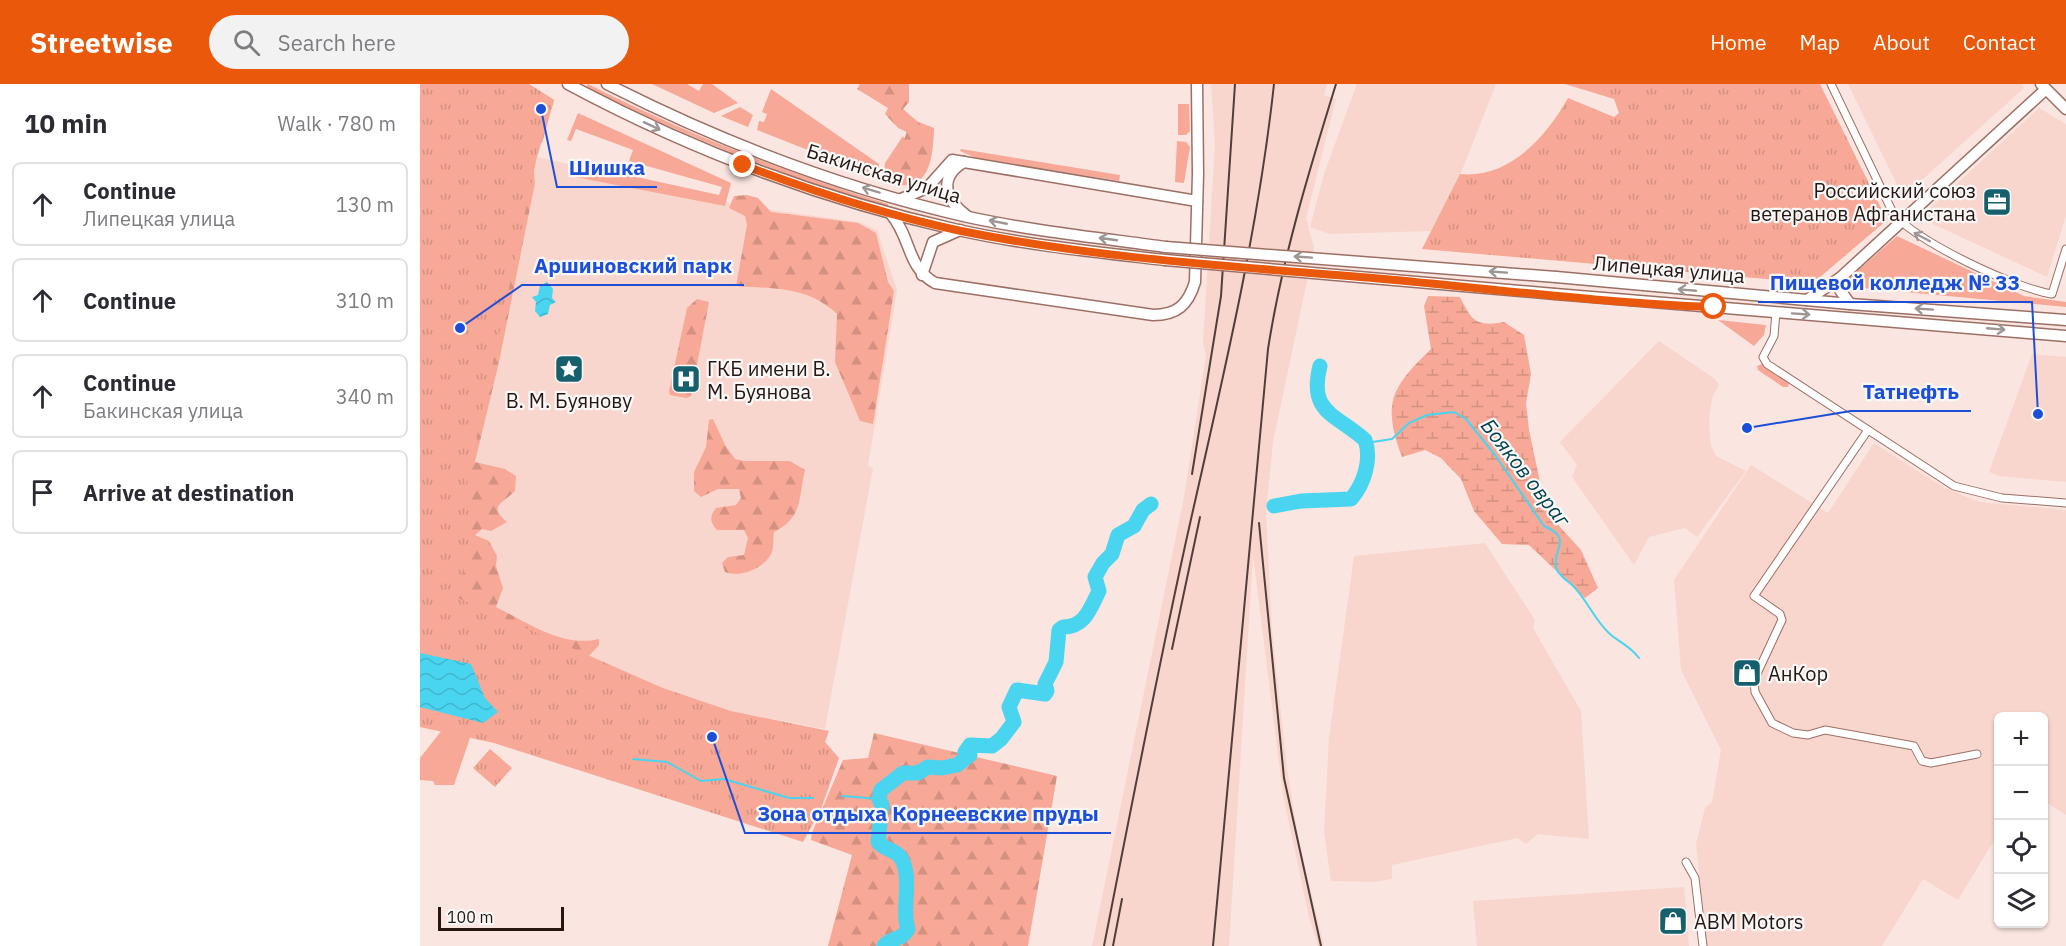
<!DOCTYPE html>
<html lang="en">
<head>
<meta charset="utf-8">
<style>
	:root { --surface:#fff; --page:#f2f2f3; --text:#2b2b33; --muted:#7c7c81; --line:#e1e1e2; --accent:#ea580c }
	body { margin:0; font-family:"IBM Plex Sans",sans-serif; background:var(--page); color:var(--text) }
	.controls { position:absolute; right:18px; bottom:18px; display:grid; overflow:hidden; border-radius:9px; box-shadow:0 2px 4px #0004 }
	.controls button { width:54px; height:54px; display:grid; place-items:center; padding:0; border:0; border-bottom:2px solid var(--line); background:var(--surface); color:var(--text); font:30px sans-serif }
	.scale { position:absolute; left:18px; bottom:15px; width:126px; box-sizing:border-box; padding-left:6px; border:3px solid #261511; border-top:0; font-size:16px; line-height:21px; white-space:nowrap; color:#261511; -webkit-text-stroke:4px #f8f8f8; paint-order:stroke }
	.stop { position:absolute; width:18px; height:18px; margin:-14px; border:4px solid #ea580c; border-radius:50%; background:#fff }
	.stop.end { background:#ea580c; border-color:#fff; box-shadow:0 2px 6px #0008 }
	.list { margin:0; padding:0; list-style:none }
	h2 { display:flex; justify-content:space-between; align-items:center; height:78px; margin:0; padding:0 24px; font-size:26px }
	h2 small { font-size:20px; font-weight:400; color:var(--muted) }
	.list li { display:grid; grid-template-columns:39px 1fr auto; gap:18px; align-items:center; box-sizing:border-box; height:84px; margin:0 12px 12px; padding:0 12px; border:2px solid var(--line); border-radius:9px }
	.list b { display:block; font-size:22px; white-space:nowrap }
	.list p { margin:0; font-size:20px; white-space:nowrap; color:var(--muted) }
	.list em { font-size:20px; font-style:normal; color:var(--muted) }
	.icon { flex:none; width:33px; height:33px; fill:none; stroke:currentColor; stroke-width:2; stroke-linecap:round; stroke-linejoin:round }
	.map { position:relative; flex:none; width:1646px; height:862px; overflow:hidden }
	header { display:flex; align-items:center; gap:36px; box-sizing:border-box; height:84px; padding:0 30px; background:var(--accent); color:#fff }
	header strong { font-size:28px }
	nav { display:flex; gap:33px; margin-inline-start:auto; font-size:21px }
	.search { width:420px; height:54px; background:var(--page); display:flex; align-items:center; gap:15px; box-sizing:border-box; padding:0 21px; border-radius:33px; color:var(--muted); font-size:22px }
	main { display:flex }
	aside { flex:1; background:var(--surface) }
	.map>svg:first-child { display:block }
	.built { fill:#f9d6cd }
	.green { fill:#f7a896 }
	.forest { fill:url(#forest-firs) }
	.wetland { fill:url(#wetland-marsh) }
	.park { fill:url(#park-tufts) }
	.water { fill:url(#water-waves) }
	.lines { fill:none; stroke-linecap:round; stroke-linejoin:round }
	.stream { stroke:#49d5f0; stroke-width:2 }
	.river { stroke:#49d5f0; stroke-width:15 }
	.street-casing { stroke:#9c6f65; stroke-width:9 }
	.secondary-casing { stroke:#9c6f65; stroke-width:13 }
	.primary-casing { stroke:#9c6f65; stroke-width:13 }
	.street { stroke:#fff; stroke-width:7 }
	.secondary { stroke:#fff; stroke-width:10 }
	.primary { stroke:#fff; stroke-width:10 }
	.rail { stroke:#503e3a; stroke-width:2 }
	.primary-bridge-casing { stroke:#9c6f65; stroke-width:13; stroke-linecap:butt }
	.primary-bridge { stroke:#fff; stroke-width:10 }
	.oneway { stroke:#9d9694 }
	.route { stroke:#ea580c; stroke-width:8 }
	.labels { text-anchor:middle; dominant-baseline:central; stroke-width:4.5; stroke-linejoin:round; paint-order:stroke }
	.street-label { font-size:20px; fill:#261511; stroke:#f8f8f8 }
	.poi-label { font-size:20px; fill:#261511; stroke:#f8f8f8; text-anchor:start }
	.water-label { font-size:21px; font-style:italic; fill:#00414c; stroke:#f8f8f8 }
	.leader { fill:none; stroke:#1d4ed8; stroke-width:2 }
	.callout-dot { fill:#1d4ed8; stroke:#f8f8f8; stroke-width:2 }
	.callout-label { font-size:21px; text-anchor:middle; font-weight:bold; fill:#1d4ed8; stroke:#f8f8f8; stroke-width:4.5; stroke-linejoin:round; paint-order:stroke }
</style>
</head>
<body>
<header>
<strong>Streetwise</strong>
<div class="search"><svg class="icon" aria-label="search" viewBox="0 0 24 24"><circle cx="10" cy="10" r="6"/><path d="M15 15l6 6"/></svg>Search here</div>
<nav><a>Home</a><a>Map</a><a>About</a><a>Contact</a></nav>
</header>
<main>
<aside>
<h2>10 min<small>Walk · 780 m</small></h2>
<ul class="list">
<li><svg class="icon" aria-label="ahead" viewBox="0 0 24 24"><path d="M12 20V5M6 11l6-6 6 6"/></svg><div><b>Continue</b><p>Липецкая улица</p></div><em>130 m</em></li>
<li><svg class="icon" aria-label="ahead" viewBox="0 0 24 24"><path d="M12 20V5M6 11l6-6 6 6"/></svg><div><b>Continue</b></div><em>310 m</em></li>
<li><svg class="icon" aria-label="ahead" viewBox="0 0 24 24"><path d="M12 20V5M6 11l6-6 6 6"/></svg><div><b>Continue</b><p>Бакинская улица</p></div><em>340 m</em></li>
<li><svg class="icon" aria-label="arrive" viewBox="0 0 24 24"><path d="M6 21V4h12l-3 4 3 4H6"/></svg><div><b>Arrive at destination</b></div></li>
</ul>
</aside>
<div class="map">
<svg width="1646" height="862" viewBox="0 0 1646 862">
	<defs>
		<pattern id="forest-firs" width="22" height="20" patternUnits="userSpaceOnUse" patternTransform="scale(1.5)"><rect width="22" height="20" fill="#f7a896"/><path d="M5 1l3.5 6h-7zM16 11l3.5 6h-7z" fill="#d49080"/></pattern>
		<pattern id="wetland-marsh" width="20" height="14" patternUnits="userSpaceOnUse" patternTransform="scale(1.5)"><rect width="20" height="14" fill="#f7a896"/><path d="M1 5h8M5 5V1M11 12h8M15 12V8" fill="none" stroke="#d49080"/></pattern>
		<pattern id="park-tufts" width="24" height="20" patternUnits="userSpaceOnUse" patternTransform="scale(1.5)"><rect width="24" height="20" fill="#f7a896"/><path d="M3 7l-1-3M5 7V3M7 7l1-3M15 17l-1-3M17 17v-4M19 17l1-3" fill="none" stroke="#d49080"/></pattern>
		<pattern id="water-waves" width="16" height="10" patternUnits="userSpaceOnUse" patternTransform="scale(1.5)"><rect width="16" height="10" fill="#49d5f0"/><path d="M0 5q4-4 8 0t8 0" fill="none" stroke="#40b6cd"/></pattern>
	</defs>
	<rect width="100%" height="100%" fill="#fae5e0"/>
	<g class="built">
		<polygon points="791,0 907,0 904,11 916,15 886,134 894,164 853,358 846,428 852,547 867,684 879,758 904,862 898,862 889,833 863,711 833,471 809,862 672,862 764,413 786,271 783,259 795,60"/>
		<polygon points="937,0 1076,0 1037,99 1012,147 910,150 890,143 904,90"/>
		<polygon points="1428,0 1602,0 1604,4 1483,113"/>
		<polygon points="1619,24 1646,40 1646,132 1627,193 1500,134"/>
		<polygon points="117,73 298,114 314,121 439,138 457,146 477,206 448,382 453,384 405,645 311,627 243,604 38,514 44,414"/>
		<polygon points="1239,257 1295,295 1299,301 1292,314 1289,337 1291,362 1296,372 1326,387 1277,453 1265,444 1229,453 1214,481 1152,393 1157,381 1140,358"/>
		<polygon points="1612,270 1646,273 1646,398 1579,392 1569,388"/>
		<polygon points="1454,359 1523,403 1559,418 1646,426 1646,731 1624,717 1624,632 1578,632 1578,750 1538,816 1503,795 1462,862 1287,862 1276,760 1285,724 1292,718 1301,666 1261,586 1254,496 1331,381 1408,429"/>
		<polygon points="1065,459 1115,536 1113,544 1161,627 1169,755 1118,750 1106,760 1098,754 972,781 972,795 954,798 911,797 904,748 909,654 934,472"/>
		<polygon points="1264,803 1269,862 1057,862 1053,817"/>
	</g>
	<g class="green">
		<path d="M168,0C265,49 364,88 468,120L467,124C363,91 263,52 166,3Z"/>
		<polygon points="232,0 267,0 279,7 283,0 292,0 318,19 294,29"/>
		<polygon points="351,5 459,80 459,94 337,46 339,37 344,38 347,30 342,28"/>
		<polygon points="758,20 769,20 770,47 766,51 758,51"/>
		<polygon points="320,23 333,31 328,43 301,32"/>
		<polygon points="158,29 311,99 305,122 155,93 157,80 299,111 302,103 209,77 213,66 156,45 151,57 147,56"/>
		<path d="M491,35L514,44C513,81 507,113 464,97L465,79L483,52L488,62L490,58L485,45Z"/>
		<polygon points="757,57 766,58 770,63 764,99 755,98"/>
		<polygon points="541,65 700,91 699,97 556,74 540,67"/>
		<polygon points="1477,152 1604,212 1646,218 1646,223 1420,202"/>
		<polygon points="1298,236 1346,241 1344,251 1334,262"/>
		<polygon points="1342,280 1369,299 1368,303 1363,303 1338,286 1337,282"/>
		<polygon points="22,646 51,651 34,701 15,701 13,697 0,696 0,674"/>
	</g>
	<g class="forest">
		<path d="M0,0H109L134,16L122,59H111L115,99L79,278L55,378L85,385L96,392L95,407C82,420 68,422 87,438L71,447L62,445L55,451L69,457L77,472L76,482L83,504L76,523C107,538 143,564 179,555V561L168,573L37,517L0,161Z"/>
		<path d="M440,0H489V18L483,25L505,44L494,48V51L505,59L509,69C502,93 493,98 468,97L464,88C470,73 482,63 487,48L478,44L465,30L468,24L437,5Z"/>
		<path d="M327,111L338,114L351,128L438,139L456,149L468,198L474,207L453,340L440,337L415,278L417,230C387,202 355,205 316,202L327,141L325,132L309,124L314,112Z"/>
		<polygon points="277,215 289,218 271,312 267,314 250,311 249,307 267,224"/>
		<path d="M293,335L305,361L315,375L324,377H370L385,386C378,416 383,433 354,448C353,454 354,462 352,468C345,484 321,494 305,488L302,479L308,473L324,471L328,454L324,446H297C290,438 289,433 296,424L316,421L321,414L319,405H298L281,413L274,407V388L286,363L289,336Z"/>
		<polygon points="454,649 637,692 608,862 408,862 432,771 391,756 392,749 423,676 448,674"/>
	</g>
	<path class="wetland" d="M1008,212L1040,213C1052,237 1056,243 1084,238L1104,251L1111,290L1106,319L1109,346L1123,412L1139,442L1161,466L1178,504L1165,514L1109,461L1082,460L1054,427L1041,395L1021,374L1005,366L982,373C962,319 971,304 1011,265L1004,222Z"/>
	<g class="park">
		<polygon points="0,0 109,0 134,16 117,73 44,414 52,438 38,514 243,604 311,627 409,647 405,658 419,674 401,725 383,758 74,659 0,643"/>
		<path d="M1145,0H1400L1467,136L1393,199L1002,165L1040,90C1089,95 1126,53 1148,14L1194,33L1199,29L1194,15Z"/>
		<polygon points="70,665 92,684 75,703 53,684"/>
	</g>
	<g class="water">
		<polygon points="127,198 133,205 132,214 136,218 130,221 128,230 120,233 115,227 116,218 112,213 118,211 120,202"/>
		<polygon points="0,569 51,580 65,614 78,628 63,639 0,623"/>
	</g>
	<g class="lines">
		<g class="stream">
			<path d="M946,359L972,355L989,339L1007,331L1034,328L1046,335L1075,371L1124,442C1154,455 1132,465 1136,483C1137,490 1146,496 1151,500C1167,514 1174,537 1191,551C1201,559 1211,563 1219,574"/>
			<polyline points="213,675 247,678 281,697 304,695 369,714 393,714"/>
			<polyline points="422,712 459,715"/>
		</g>
		<g class="river">
			<path d="M854,422L881,417L931,415C944,400 952,375 945,356C916,330 888,329 900,282"/>
			<path d="M464,862C470,853 482,857 488,845C481,826 493,793 481,774C475,765 464,766 458,758L462,721L459,715L461,706L483,689H498L508,683L522,684L537,681L550,671L545,668L550,661L572,662L581,655L594,638L589,623L597,606L625,610L627,607L625,600L636,578L639,546L643,543C665,543 670,525 679,507L675,493L683,479L692,470L698,451L714,442L723,426L731,420"/>
		</g>
		<g class="street-casing">
			<g id="street">
				<path d="M1411,0L1473,129C1497,158 1594,204 1632,210L1646,165"/>
				<polyline points="1356,228 1354,252 1343,273 1347,280 1534,402 1582,414 1646,419"/>
				<polyline points="1448,346 1334,512 1360,530 1362,536 1334,596 1335,608 1352,639 1373,649 1388,651 1405,646 1494,662 1502,677 1511,679 1557,670"/>
				<polyline points="1266,778 1275,794 1283,862"/>
			</g>
		</g>
		<g class="secondary-casing">
			<g id="secondary">
				<polyline points="1621,0 1646,25"/>
				<path d="M544,78C517,94 526,117 547,132"/>
				<polyline points="481,115 507,104 532,76 777,117"/>
				<path d="M471,130C492,155 486,182 515,199L733,231C757,231 768,221 775,198L778,90L777,0"/>
				<polyline points="502,191 513,158 540,146"/>
				<polyline points="1420,194 1420,206 1430,220"/>
				<polyline points="1387,216 1420,194 1625,6"/>
			</g>
		</g>
		<g class="primary-casing">
			<g id="primary">
				<path d="M148,0C271,66 401,115 538,146C606,161 676,168 745,176"/>
				<path d="M187,0C301,58 424,105 548,133C613,147 680,154 746,163"/>
				<polyline points="1136,193 1430,220 1646,236"/>
				<polyline points="1135,210 1646,252"/>
			</g>
		</g>
		<use href="#street" class="street"/>
		<use href="#secondary" class="secondary"/>
		<use href="#primary" class="primary"/>
		<g class="rail">
			<polyline points="772,390 801,212 815,0"/>
			<polyline points="839,439 864,694 901,862"/>
			<polyline points="752,565 780,433"/>
			<path d="M684,862C710,729 736,595 765,462C799,309 837,157 854,0"/>
			<polyline points="693,862 702,815"/>
			<path d="M793,862L848,265C862,175 889,87 916,0"/>
		</g>
		<g class="primary-bridge-casing">
			<g id="primary-bridge">
				<polyline points="746,163 1136,193"/>
				<polyline points="745,176 1135,210"/>
			</g>
		</g>
		<use href="#primary-bridge" class="primary-bridge"/>
	</g>
	<defs><path id="oneway-shaft" d="M-6 0H5M1.5-3L5.5 0L1.5 3" fill="none" stroke-width="1.6" stroke-linecap="round" stroke-linejoin="round" transform="scale(1.5)"/></defs>
	<g class="oneway">
		<use href="#oneway-shaft" transform="translate(232 42) rotate(25)"/>
		<use href="#oneway-shaft" transform="translate(451 106) rotate(-163)"/>
		<use href="#oneway-shaft" transform="translate(578 138) rotate(-169)"/>
		<use href="#oneway-shaft" transform="translate(1502 153) rotate(-152)"/>
		<use href="#oneway-shaft" transform="translate(688 155) rotate(-172)"/>
		<use href="#oneway-shaft" transform="translate(883 173) rotate(-176)"/>
		<use href="#oneway-shaft" transform="translate(1078 188) rotate(-176)"/>
		<use href="#oneway-shaft" transform="translate(1267 206) rotate(-175)"/>
		<use href="#oneway-shaft" transform="translate(1504 225) rotate(-176)"/>
		<use href="#oneway-shaft" transform="translate(1381 230) rotate(4)"/>
		<use href="#oneway-shaft" transform="translate(1576 245) rotate(5)"/>
	</g>
	<g class="lines">
		<path class="route" d="M323,81C394,108 466,131 541,147C680,175 822,183 964,195C1073,205 1184,219 1294,223"/>
	</g>
	<defs>
		<g id="office-square" transform="scale(1.5)"><rect x="-9" y="-9" width="18" height="18" rx="4" fill="#16606e" stroke="#f8f8f8"/><path d="M-6-3h4V-5.5h4V-3h4V5H-6ZM-1-4.5V-3h2v-1.5ZM-6 0V1H6V0Z" fill="#fff"/></g>
		<g id="sight-square" transform="scale(1.5)"><rect x="-9" y="-9" width="18" height="18" rx="4" fill="#16606e" stroke="#f8f8f8"/><path d="M0-6L1.8-2.2L6-1.7L2.9 1.2L3.7 5.4L0 3.3L-3.7 5.4L-2.9 1.2L-6-1.7L-1.8-2.2Z" fill="#fff"/></g>
		<g id="hospital-square" transform="scale(1.5)"><rect x="-9" y="-9" width="18" height="18" rx="4" fill="#16606e" stroke="#f8f8f8"/><path d="M-5-5h3v3.5h4V-5h3V5h-3V1.5h-4V5h-3Z" fill="#fff"/></g>
		<g id="shop-square" transform="scale(1.5)"><rect x="-9" y="-9" width="18" height="18" rx="4" fill="#16606e" stroke="#f8f8f8"/><path d="M-5-2.5h2.3a2.7 3.5 0 0 1 5.4 0H5L5.5 6h-11ZM-1.5-2.5h3a1.5 2.3 0 0 0-3 0Z" fill="#fff"/></g>
	</defs>
	<g fill-rule="evenodd">
		<use href="#office-square" x="1577" y="118"/>
		<use href="#sight-square" x="149" y="285"/>
		<use href="#hospital-square" x="266" y="295"/>
		<use href="#shop-square" x="1327" y="589"/>
		<use href="#shop-square" x="1253" y="837"/>
	</g>
	<g class="labels">
		<g class="street-label">
			<text transform="translate(464 89) rotate(17)">Бакинская улица</text>
			<text transform="translate(1249 185) rotate(5)">Липецкая улица</text>
		</g>
		<g class="poi-label">
			<text x="1556" y="106" text-anchor="end">Российский союз<tspan x="1556" dy="23">ветеранов Афганистана</tspan></text>
			<text x="287" y="284">ГКБ имени В.<tspan x="287" dy="23">М. Буянова</tspan></text>
			<text x="149" y="316" text-anchor="middle">В. М. Буянову</text>
			<text x="1348" y="589">АнКор</text>
			<text x="1274" y="837">ABM Motors</text>
		</g>
		<g class="water-label">
			<text transform="translate(1106 388) rotate(52)">Бояков овраг</text>
		</g>
	</g>
	<path class="leader" d="M121 25L137 103H237M40 244L102 201H324M1618 330L1612 218H1338M1327 344L1431 327H1551M292 653L325 749H691"/>
	<g class="callout-dot">
		<circle cx="121" cy="25" r="6"/>
		<circle cx="40" cy="244" r="6"/>
		<circle cx="1618" cy="330" r="6"/>
		<circle cx="1327" cy="344" r="6"/>
		<circle cx="292" cy="653" r="6"/>
	</g>
	<g class="callout-label">
		<text x="187" y="91">Шишка</text>
		<text x="213" y="189">Аршиновский парк</text>
		<text x="1475" y="206">Пищевой колледж № 33</text>
		<text x="1491" y="315">Татнефть</text>
		<text x="508" y="737">Зона отдыха Корнеевские пруды</text>
	</g>
</svg>
<div class="controls">
<button>+</button>
<button>−</button>
<button><svg class="icon" aria-label="locate" viewBox="0 0 24 24"><circle cx="12" cy="12" r="6"/><path d="M12 2v4M12 18v4M2 12h4M18 12h4"/></svg></button>
<button><svg class="icon" aria-label="layers" viewBox="0 0 24 24"><path d="M12 4l9 5-9 5-9-5zM3 14l9 5 9-5"/></svg></button>
</div>
<div class="scale">100 m</div>
<div class="stop" style="left:1294px;top:223px"></div>
<div class="stop end" style="left:323px;top:81px"></div>
</div>
</main>
</body>
</html>
